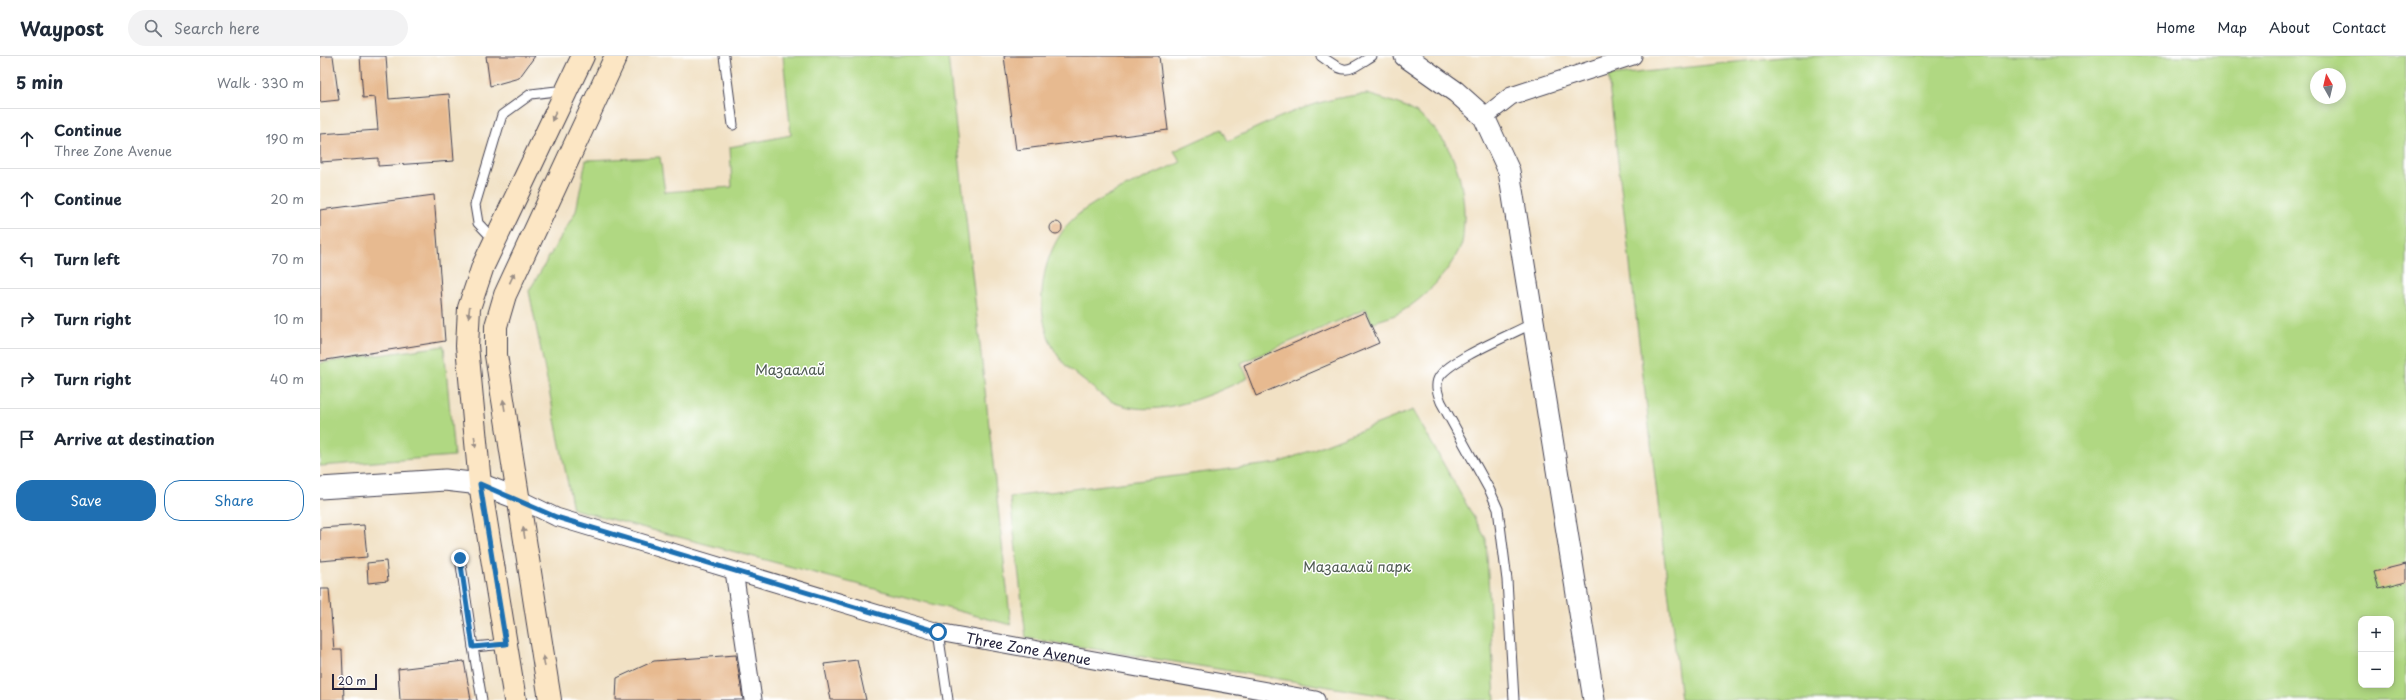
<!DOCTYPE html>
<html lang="en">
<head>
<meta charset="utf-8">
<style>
	:root { --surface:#fff; --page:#f2f2f3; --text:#1f2937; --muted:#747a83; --line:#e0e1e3; --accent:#1f6fb2 }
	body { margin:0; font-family:"Playpen Sans",sans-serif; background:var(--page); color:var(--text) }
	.controls { position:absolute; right:12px; bottom:12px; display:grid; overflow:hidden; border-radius:8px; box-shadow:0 2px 10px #0003 }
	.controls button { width:36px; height:36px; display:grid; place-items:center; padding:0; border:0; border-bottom:1px solid var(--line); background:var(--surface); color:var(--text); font:20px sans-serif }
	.compass { position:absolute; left:1990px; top:12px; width:36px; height:36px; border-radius:50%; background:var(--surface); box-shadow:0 2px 10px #0003; rotate:352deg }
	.scale { position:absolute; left:12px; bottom:10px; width:45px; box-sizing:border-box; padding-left:4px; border:2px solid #22223b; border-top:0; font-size:11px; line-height:14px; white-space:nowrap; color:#22223b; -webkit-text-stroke:3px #fff; paint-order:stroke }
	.stop { position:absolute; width:12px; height:12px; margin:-9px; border:3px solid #1f6fb2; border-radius:50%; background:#fff }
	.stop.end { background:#1f6fb2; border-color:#fff; box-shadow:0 1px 4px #0008 }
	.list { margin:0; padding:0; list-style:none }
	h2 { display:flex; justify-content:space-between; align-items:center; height:52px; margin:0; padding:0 16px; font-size:17px }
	h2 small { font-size:13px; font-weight:400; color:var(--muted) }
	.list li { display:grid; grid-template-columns:26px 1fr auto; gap:12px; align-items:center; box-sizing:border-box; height:60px; padding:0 16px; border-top:1px solid var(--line) }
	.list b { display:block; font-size:15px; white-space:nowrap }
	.list p { margin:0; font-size:13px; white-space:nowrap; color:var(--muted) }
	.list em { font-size:13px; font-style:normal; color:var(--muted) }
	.actions { display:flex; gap:8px; padding:12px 16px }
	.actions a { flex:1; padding:9px 0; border:1px solid var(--accent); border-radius:16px; text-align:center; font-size:14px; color:var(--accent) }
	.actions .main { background:var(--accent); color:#fff }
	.icon { flex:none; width:22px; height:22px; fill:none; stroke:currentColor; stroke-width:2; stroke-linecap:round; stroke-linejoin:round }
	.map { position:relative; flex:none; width:2086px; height:644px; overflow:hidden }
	header { display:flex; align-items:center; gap:24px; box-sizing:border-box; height:56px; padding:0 20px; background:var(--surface); border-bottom:1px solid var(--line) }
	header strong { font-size:19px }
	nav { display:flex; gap:22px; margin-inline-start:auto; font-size:14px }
	.search { width:280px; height:36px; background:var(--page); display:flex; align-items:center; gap:10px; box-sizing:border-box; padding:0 14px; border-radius:22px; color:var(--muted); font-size:15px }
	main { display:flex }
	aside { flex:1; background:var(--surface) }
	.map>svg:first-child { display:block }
	.green { fill:#b0d882; stroke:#697d5e; fill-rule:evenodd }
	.building { fill:#e7ba90 }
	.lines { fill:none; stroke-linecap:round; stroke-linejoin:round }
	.service-casing { stroke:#413f50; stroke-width:11 }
	.minor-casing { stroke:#413f50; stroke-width:19 }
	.tertiary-casing { stroke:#413f50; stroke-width:23 }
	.secondary-casing { stroke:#413f50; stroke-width:24 }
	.service { stroke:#fff; stroke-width:9 }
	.minor { stroke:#fff; stroke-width:17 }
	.tertiary { stroke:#fff; stroke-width:21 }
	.secondary { stroke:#fce6c4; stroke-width:22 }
	.oneway { fill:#9a8e86 }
	.route { stroke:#1f6fb2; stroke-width:5 }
	.labels { text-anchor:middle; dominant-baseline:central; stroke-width:3; stroke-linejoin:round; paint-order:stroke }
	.park-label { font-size:14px; fill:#4d5950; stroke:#fff }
	.street-label { font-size:14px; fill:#22223b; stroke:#fff }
</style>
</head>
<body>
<header>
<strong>Waypost</strong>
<div class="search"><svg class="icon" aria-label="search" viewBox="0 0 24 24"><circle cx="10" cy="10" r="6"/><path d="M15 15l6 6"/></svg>Search here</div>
<nav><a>Home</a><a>Map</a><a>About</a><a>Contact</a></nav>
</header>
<main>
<aside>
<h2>5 min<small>Walk · 330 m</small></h2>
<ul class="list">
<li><svg class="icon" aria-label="ahead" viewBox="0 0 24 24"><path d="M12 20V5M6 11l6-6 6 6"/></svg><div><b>Continue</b><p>Three Zone Avenue</p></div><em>190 m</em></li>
<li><svg class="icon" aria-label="ahead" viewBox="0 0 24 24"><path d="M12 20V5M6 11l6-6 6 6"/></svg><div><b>Continue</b></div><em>20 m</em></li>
<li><svg class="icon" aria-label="left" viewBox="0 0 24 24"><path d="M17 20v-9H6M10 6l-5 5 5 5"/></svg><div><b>Turn left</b></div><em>70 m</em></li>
<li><svg class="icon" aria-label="right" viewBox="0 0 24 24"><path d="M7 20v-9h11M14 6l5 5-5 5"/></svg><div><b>Turn right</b></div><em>10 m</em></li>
<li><svg class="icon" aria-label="right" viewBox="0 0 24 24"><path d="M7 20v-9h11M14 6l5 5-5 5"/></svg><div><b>Turn right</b></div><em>40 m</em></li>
<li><svg class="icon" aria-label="arrive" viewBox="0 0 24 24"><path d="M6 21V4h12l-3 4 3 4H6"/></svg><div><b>Arrive at destination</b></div></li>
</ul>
<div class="actions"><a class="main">Save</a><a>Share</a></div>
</aside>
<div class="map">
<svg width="2086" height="644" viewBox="0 0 2086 644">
	<rect width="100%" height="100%" fill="#fff"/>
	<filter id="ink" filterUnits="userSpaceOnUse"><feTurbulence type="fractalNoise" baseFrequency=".025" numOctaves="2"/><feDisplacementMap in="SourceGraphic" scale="8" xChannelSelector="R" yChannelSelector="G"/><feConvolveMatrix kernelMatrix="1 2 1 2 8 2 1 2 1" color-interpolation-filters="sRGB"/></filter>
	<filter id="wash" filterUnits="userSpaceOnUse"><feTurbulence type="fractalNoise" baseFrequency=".012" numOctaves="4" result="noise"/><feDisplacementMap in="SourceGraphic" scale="16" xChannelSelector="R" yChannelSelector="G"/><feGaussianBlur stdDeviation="0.9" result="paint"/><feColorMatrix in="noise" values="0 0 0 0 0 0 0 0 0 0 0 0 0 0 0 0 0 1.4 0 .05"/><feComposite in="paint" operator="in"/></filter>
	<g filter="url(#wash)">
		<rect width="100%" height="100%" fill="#f1e1c4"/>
		<g class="green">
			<polygon points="463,0 628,0 691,569 253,453 209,235 256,155 266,104 340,101 345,136 412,131 410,91 471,79"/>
			<path d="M1471,0H2086V644H1361L1288,20ZM1996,18H2020V42H1996ZM2041,563H2071V629H2041Z"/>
			<path d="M1047,38C1063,43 1080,47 1095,56C1132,81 1145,123 1144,165C1143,173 1144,185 1140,192C1128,217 1105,242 1081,256C1073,261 1061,263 1052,267L1046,253L921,307L928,322C891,339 840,363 798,348C787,345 777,335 768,328C759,321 748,313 741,304C711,265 718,201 750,166C774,141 829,121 861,106L854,95L902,73L908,85C956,63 992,43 1047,38Z"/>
			<polygon points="124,290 134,400 0,410 0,307"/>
			<polygon points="1093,354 1166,483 1175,644 1090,644 706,582 690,441 958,407"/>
		</g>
		<g id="blocks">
			<g class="building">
				<polygon points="0,0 13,0 19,44 0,46"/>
				<polygon points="40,0 66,0 69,43 129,38 134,105 58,110 58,102 0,106 0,78 58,74 55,41 43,42"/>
				<polygon points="166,0 215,0 199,22 170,30"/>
				<polygon points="684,0 839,0 848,74 696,94"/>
				<polygon points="114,139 125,285 0,305 0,154"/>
				<circle cx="736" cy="172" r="6"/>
				<polygon points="1045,256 1059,287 936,340 924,309"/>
				<polygon points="44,469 47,501 0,505 0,472"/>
				<polygon points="66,505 68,525 48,527 47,507"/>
				<polygon points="2086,508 2086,526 2059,533 2054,516"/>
				<polygon points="0,533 9,533 14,594 22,594 24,644 0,644"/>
				<polygon points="416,599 423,644 296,644 297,622 334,605"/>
				<polygon points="537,604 546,644 511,644 504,608"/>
				<polygon points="144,605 151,644 80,644 78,613"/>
			</g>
		</g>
	</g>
	<g filter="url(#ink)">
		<use href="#blocks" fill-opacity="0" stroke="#413f50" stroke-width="1"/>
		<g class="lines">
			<g class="service-casing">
				<g id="service">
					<polyline points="404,0 413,69"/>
					<path d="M1001,0C1027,19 1026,16 1052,0"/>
					<polyline points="175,185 158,167 155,149 182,59 211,38 245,34"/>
					<polyline points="140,502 153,591 186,588"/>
					<polyline points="618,576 628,644"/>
					<polyline points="153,591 162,644"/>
					<path d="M1194,644L1187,524L1178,453L1170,435L1121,346C1118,338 1114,328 1120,320C1133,302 1191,279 1213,267"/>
				</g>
			</g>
			<g class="minor-casing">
				<g id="minor">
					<polyline points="1164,61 1191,40 1313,0"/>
					<path id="s1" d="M199,443L236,461L618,576L996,644"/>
					<polyline points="414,515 433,644"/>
				</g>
			</g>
			<g class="tertiary-casing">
				<g id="tertiary">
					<polyline points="1085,0 1136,36 1164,61 1189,115 1274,644"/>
					<polyline points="0,432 125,424 160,428 199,443"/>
				</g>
			</g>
			<g class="secondary-casing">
				<g id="secondary">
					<polyline points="195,644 160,428 147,290 149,252 163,210 263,0"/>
					<polyline points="230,644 176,299 176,270 185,239 296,0"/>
				</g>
			</g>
			<use href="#service" class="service"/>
			<use href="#minor" class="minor"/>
			<use href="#tertiary" class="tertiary"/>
			<use href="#secondary" class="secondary"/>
		</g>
		<defs><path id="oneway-solid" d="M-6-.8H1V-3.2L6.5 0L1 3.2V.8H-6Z"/></defs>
		<g class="oneway">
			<use href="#oneway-solid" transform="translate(234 60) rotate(115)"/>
			<use href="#oneway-solid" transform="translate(192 222) rotate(-65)"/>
			<use href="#oneway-solid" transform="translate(149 256) rotate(97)"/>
			<use href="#oneway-solid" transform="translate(184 349) rotate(-99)"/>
			<use href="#oneway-solid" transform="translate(155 386) rotate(84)"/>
			<use href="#oneway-solid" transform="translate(204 477) rotate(-99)"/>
			<use href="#oneway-solid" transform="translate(224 605) rotate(-99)"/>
		</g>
	</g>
	<g class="lines" filter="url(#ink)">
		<polyline class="route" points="140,502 153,591 186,588 160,428 236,461 618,576"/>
	</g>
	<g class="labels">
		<g class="park-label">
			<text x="470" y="313">Мазаалай</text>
			<text x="1037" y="510">Мазаалай парк</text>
		</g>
		<g class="street-label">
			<text stroke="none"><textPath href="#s1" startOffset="532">Three Zone Avenue</textPath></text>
		</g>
	</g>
</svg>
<div class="controls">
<button>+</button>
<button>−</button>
</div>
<svg class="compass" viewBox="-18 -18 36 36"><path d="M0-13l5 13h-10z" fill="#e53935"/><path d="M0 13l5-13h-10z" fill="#747a83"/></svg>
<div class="scale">20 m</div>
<div class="stop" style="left:618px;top:576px"></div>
<div class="stop end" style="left:140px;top:502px"></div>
</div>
</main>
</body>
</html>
